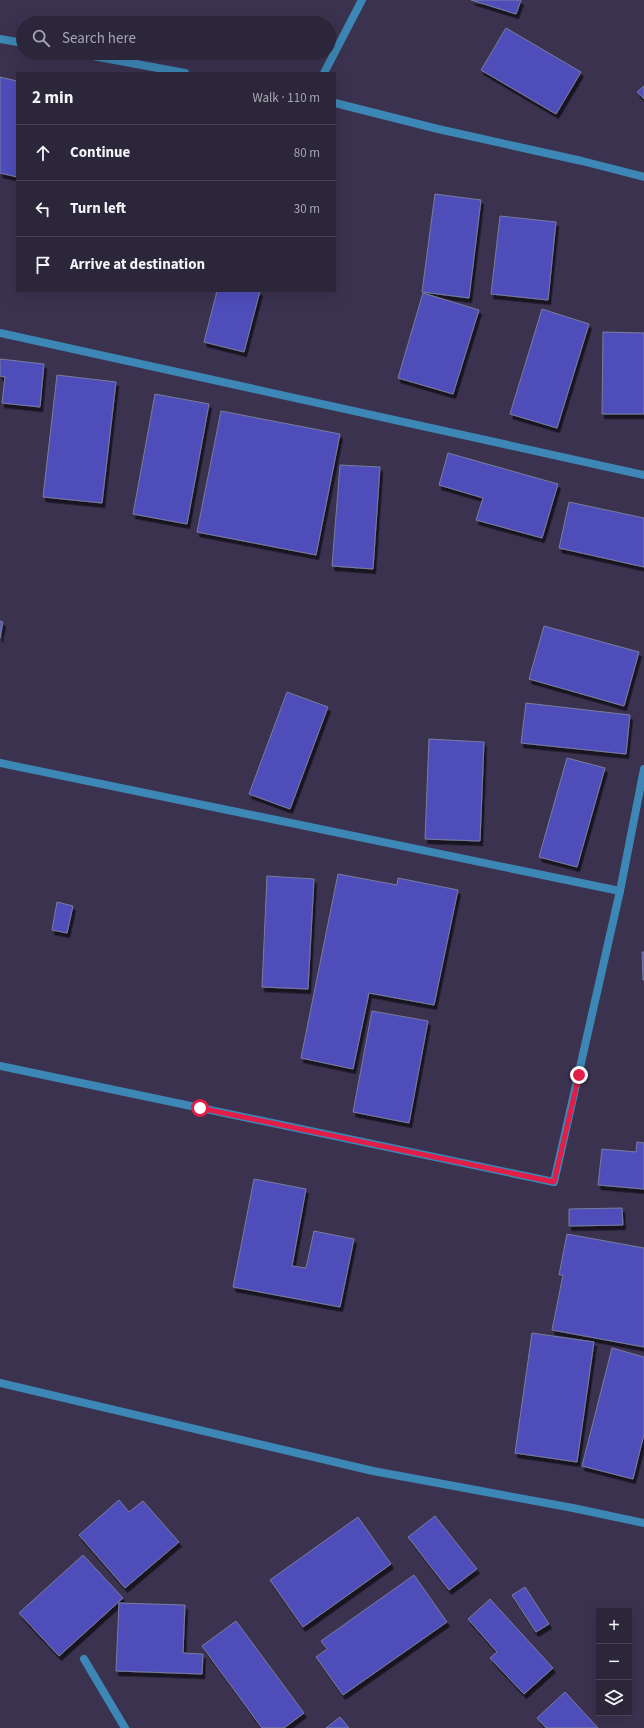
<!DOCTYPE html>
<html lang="en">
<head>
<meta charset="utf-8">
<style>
	:root { --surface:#2c263b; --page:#383246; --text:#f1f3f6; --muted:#a6a5af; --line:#484355 }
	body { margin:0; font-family:"Source Sans 3",sans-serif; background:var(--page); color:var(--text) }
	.controls { position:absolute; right:12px; bottom:12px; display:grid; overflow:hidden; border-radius:0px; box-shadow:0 4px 16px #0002 }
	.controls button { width:36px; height:36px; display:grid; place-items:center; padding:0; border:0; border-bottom:1px solid var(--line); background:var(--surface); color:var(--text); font:20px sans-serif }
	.stop { position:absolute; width:12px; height:12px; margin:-9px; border:3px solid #e11d48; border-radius:50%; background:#fff }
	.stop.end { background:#e11d48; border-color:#fff; box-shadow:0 1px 4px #0008 }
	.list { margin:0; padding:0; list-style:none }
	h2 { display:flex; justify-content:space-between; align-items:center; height:52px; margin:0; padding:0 16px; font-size:17px }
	h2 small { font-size:13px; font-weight:400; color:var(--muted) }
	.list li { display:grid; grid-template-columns:26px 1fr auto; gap:12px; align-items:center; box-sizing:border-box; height:56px; padding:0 16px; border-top:1px solid var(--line) }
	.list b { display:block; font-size:15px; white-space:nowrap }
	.list em { font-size:13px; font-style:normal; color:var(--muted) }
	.icon { flex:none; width:22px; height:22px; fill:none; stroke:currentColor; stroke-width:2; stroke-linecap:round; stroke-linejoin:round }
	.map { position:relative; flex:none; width:644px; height:1728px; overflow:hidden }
	.search { position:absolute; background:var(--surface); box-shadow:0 4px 16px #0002; left:16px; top:16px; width:320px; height:44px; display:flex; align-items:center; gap:10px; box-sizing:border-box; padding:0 14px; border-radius:22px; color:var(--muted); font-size:15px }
	.panel { position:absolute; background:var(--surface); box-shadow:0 4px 16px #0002; left:16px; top:72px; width:320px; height:220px; border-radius:0px }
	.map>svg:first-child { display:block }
	.building { fill:#4f4eba; stroke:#787d9d; filter:url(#shadow) }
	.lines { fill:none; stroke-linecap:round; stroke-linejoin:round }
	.street { stroke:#3c87b5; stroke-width:8 }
	.route { stroke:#e11d48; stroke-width:5 }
</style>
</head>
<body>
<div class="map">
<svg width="644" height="1728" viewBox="0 0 644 1728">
	<defs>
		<filter id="shadow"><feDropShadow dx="2.5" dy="4.5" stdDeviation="0" flood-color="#0009"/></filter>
	</defs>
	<rect width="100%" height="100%" fill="#3b324f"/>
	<g class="building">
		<polygon points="471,0 521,0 516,14"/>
		<polygon points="506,28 581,72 556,114 481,70"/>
		<polygon points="0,77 17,81 17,177 0,173"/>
		<polygon points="644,86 644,99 637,92"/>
		<polygon points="435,194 481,200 469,298 422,292"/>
		<polygon points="500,216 556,222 548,300 491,294"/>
		<polygon points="217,291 260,291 244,352 204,342"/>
		<polygon points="423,293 479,310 453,394 398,378"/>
		<polygon points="542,309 589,324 557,428 510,414"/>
		<polygon points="603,332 644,333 644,414 602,414"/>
		<polygon points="0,359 44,364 40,407 2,403 5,377 0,376"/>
		<polygon points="57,375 116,382 102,503 43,497"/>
		<polygon points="155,394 209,404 187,524 133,514"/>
		<polygon points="221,411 340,434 316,555 197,532"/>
		<polygon points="448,453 558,484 542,538 476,520 483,498 439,485"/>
		<polygon points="340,465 380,467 373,569 332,566"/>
		<polygon points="569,502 644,518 644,567 559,548"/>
		<polygon points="0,621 3,622 0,638"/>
		<polygon points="544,626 639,652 624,706 529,679"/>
		<polygon points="287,692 328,707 290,809 249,794"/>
		<polygon points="526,703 630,715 626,754 521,743"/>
		<polygon points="429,739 484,742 480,841 425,839"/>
		<polygon points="567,758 605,768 577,867 539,857"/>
		<polygon points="338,874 397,885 398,878 458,890 434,1005 369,993 353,1069 301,1058"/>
		<polygon points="267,876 314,879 308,989 262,987"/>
		<polygon points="57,902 73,906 67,933 52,930"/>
		<polygon points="642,952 644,952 644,980 643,980"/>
		<polygon points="372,1011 428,1021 409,1123 353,1112"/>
		<polygon points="637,1142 644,1143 644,1189 598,1185 602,1149 636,1152"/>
		<polygon points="254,1179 306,1189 292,1266 306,1268 314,1231 354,1239 340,1307 233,1287"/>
		<polygon points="622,1208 623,1225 569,1226 569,1209"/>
		<polygon points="567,1234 644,1248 644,1347 552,1330 563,1275 559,1275"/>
		<polygon points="532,1333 594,1342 577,1462 515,1453"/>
		<polygon points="612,1348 644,1357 644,1434 633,1479 582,1466"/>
		<polygon points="119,1500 129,1512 143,1501 179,1542 125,1588 79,1535"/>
		<polygon points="435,1516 477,1569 449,1590 408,1537"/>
		<polygon points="358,1517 391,1564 303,1627 270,1580"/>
		<polygon points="83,1555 123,1598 59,1656 19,1613"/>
		<polygon points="414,1575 447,1622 343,1695 316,1657 327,1649 321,1641"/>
		<polygon points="525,1587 549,1624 536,1632 512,1595"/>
		<polygon points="490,1599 553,1668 524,1694 490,1658 497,1652 468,1619"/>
		<polygon points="119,1603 185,1605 183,1653 203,1654 202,1674 116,1671"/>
		<polygon points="236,1621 304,1713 284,1728 262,1728 202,1646"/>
		<polygon points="565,1692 598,1728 546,1728 537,1718"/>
		<polygon points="340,1717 349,1728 326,1728"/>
	</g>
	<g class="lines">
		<g class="street">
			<polyline points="0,39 23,43"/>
			<polyline points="77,53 185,73"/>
			<polyline points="324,73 362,0"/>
			<polyline points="335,103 438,129 582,161 644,177"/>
			<polyline points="0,333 644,475"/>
			<polyline points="0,763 620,891"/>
			<polyline points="0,1066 554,1182 620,891 644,769"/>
			<polyline points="0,1383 373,1471 573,1508 644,1523"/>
			<polyline points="84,1659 125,1728"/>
		</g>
	</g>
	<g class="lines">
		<polyline class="route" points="200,1108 554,1182 579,1075"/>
	</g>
</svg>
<div class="controls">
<button>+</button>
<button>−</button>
<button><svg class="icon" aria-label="layers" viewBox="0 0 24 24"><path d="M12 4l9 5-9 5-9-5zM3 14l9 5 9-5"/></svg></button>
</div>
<div class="stop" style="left:200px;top:1108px"></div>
<div class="stop end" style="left:579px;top:1075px"></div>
<div class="search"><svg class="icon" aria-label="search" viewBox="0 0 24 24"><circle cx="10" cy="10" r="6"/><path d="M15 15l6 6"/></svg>Search here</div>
<section class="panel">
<h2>2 min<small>Walk · 110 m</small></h2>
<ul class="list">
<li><svg class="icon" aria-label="ahead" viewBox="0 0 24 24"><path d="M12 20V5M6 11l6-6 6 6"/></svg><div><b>Continue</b></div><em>80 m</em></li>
<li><svg class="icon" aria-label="left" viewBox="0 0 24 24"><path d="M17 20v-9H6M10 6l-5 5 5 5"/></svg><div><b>Turn left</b></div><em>30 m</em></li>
<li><svg class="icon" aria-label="arrive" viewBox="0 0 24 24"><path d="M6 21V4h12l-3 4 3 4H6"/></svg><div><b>Arrive at destination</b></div></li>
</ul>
</section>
</div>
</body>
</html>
